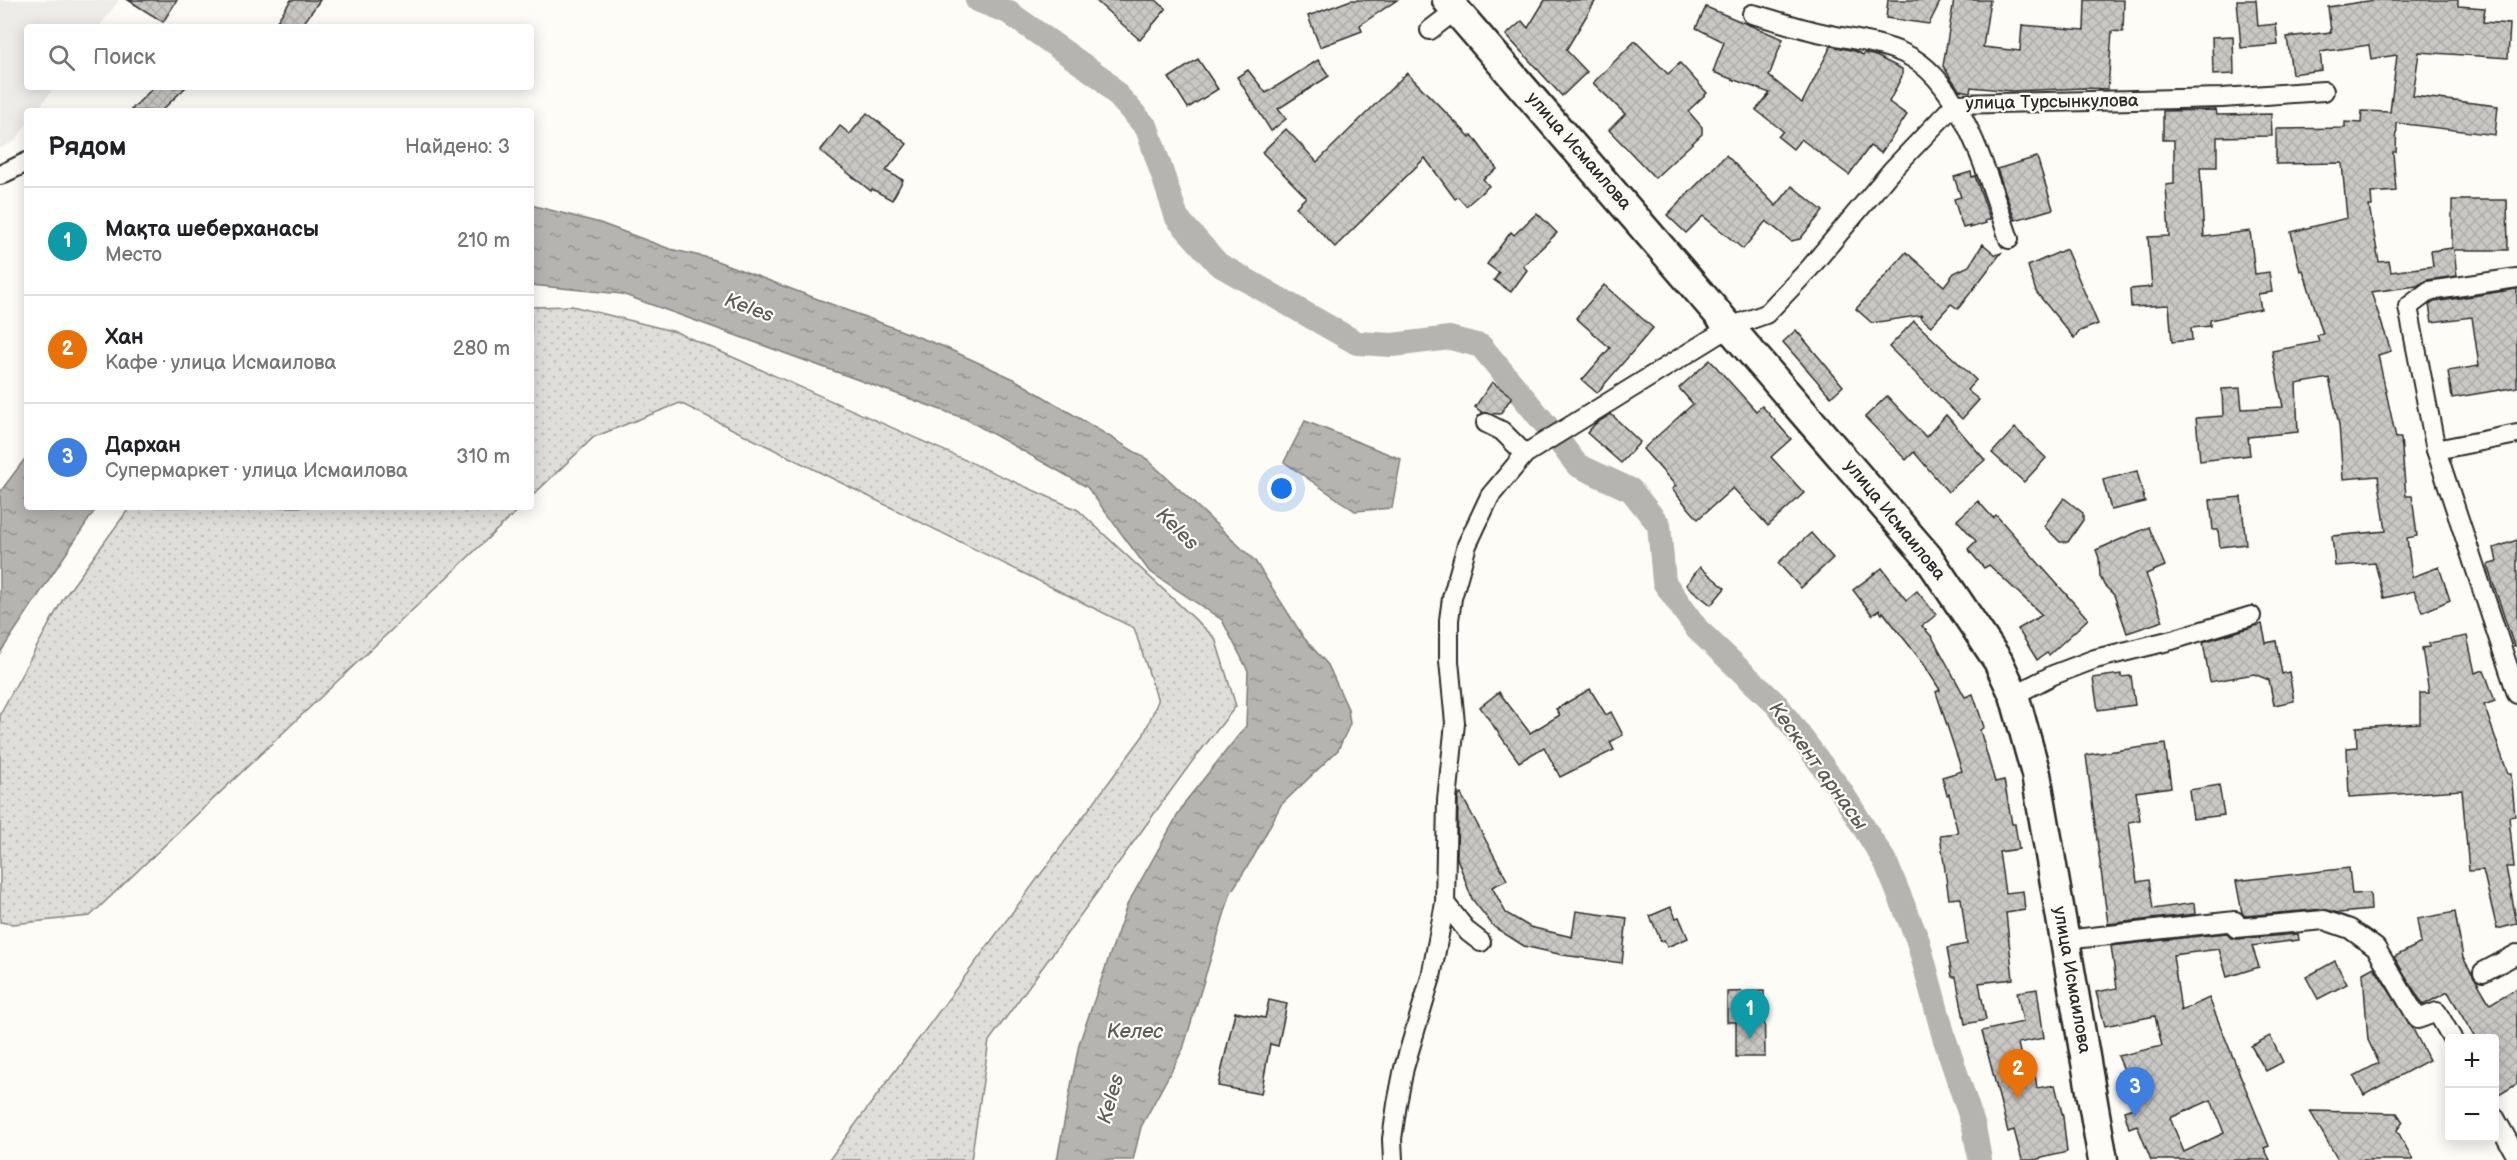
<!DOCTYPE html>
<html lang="ru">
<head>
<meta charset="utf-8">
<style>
	:root { --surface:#fff; --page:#f2f2f2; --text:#202124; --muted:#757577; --line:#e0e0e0; --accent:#0f766e }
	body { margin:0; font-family:"Balsamiq Sans",sans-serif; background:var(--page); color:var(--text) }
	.controls { position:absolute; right:18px; bottom:18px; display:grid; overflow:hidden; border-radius:6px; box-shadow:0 3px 15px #0003 }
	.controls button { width:54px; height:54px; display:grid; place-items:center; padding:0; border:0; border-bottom:2px solid var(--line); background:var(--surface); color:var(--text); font:30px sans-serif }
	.you { position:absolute; left:1282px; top:489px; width:21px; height:21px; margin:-15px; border:4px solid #fff; border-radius:50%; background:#1a73e8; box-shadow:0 0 0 9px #1a73e833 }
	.badge { display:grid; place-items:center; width:39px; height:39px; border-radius:50%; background:var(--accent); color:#fff; font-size:20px; font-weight:700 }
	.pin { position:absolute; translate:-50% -50px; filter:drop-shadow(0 2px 3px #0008) }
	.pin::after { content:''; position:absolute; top:32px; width:21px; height:18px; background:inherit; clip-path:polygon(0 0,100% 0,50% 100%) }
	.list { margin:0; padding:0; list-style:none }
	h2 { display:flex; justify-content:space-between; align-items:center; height:78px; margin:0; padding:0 24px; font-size:26px }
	h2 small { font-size:20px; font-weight:400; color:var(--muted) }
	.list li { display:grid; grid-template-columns:39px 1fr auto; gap:18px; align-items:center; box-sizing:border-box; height:108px; padding:0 24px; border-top:2px solid var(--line) }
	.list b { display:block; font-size:22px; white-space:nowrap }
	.list p { margin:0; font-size:20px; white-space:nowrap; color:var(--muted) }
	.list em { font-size:20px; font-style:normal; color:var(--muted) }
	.icon { flex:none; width:33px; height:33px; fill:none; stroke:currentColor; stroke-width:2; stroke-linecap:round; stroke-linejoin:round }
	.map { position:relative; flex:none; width:2517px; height:1160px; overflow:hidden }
	.search { position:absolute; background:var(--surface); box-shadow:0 3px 15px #0003; left:24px; top:24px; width:510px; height:66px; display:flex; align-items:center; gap:15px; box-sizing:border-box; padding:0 21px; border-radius:6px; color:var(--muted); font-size:22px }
	.panel { position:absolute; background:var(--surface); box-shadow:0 3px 15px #0003; left:24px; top:108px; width:510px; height:402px; border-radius:6px }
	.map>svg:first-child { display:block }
	.built { fill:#edece8 }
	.grass { fill:url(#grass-dots); stroke:#858482; stroke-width:1.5 }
	.water { fill:url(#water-ripples); stroke:#7e7d7b; stroke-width:1.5 }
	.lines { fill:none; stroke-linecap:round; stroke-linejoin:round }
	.canal { stroke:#b5b4b1; stroke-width:24 }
	.building { fill:url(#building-cross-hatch); stroke:#2b2b2b; stroke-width:1.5; fill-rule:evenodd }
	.street-casing { stroke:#2b2b2b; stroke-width:22 }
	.primary-casing { stroke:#2b2b2b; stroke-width:33 }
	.street { stroke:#fdfcf7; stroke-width:18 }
	.primary { stroke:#fdfcf7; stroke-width:28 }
	.labels { text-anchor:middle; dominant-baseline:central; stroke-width:4.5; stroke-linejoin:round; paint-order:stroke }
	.street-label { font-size:18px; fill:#2b2b2b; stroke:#fdfcf7 }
	.water-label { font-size:20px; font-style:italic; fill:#5b5b5a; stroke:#fdfcf7 }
</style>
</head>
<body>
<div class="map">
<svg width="2517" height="1160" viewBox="0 0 2517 1160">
	<defs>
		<pattern id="grass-dots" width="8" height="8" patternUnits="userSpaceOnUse" patternTransform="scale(1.5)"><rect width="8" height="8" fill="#dfdeda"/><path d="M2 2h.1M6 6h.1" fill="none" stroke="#c0bfbb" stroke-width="1.8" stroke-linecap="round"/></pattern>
		<pattern id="water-ripples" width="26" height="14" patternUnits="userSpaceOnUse" patternTransform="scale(1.5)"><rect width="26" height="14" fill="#b5b4b1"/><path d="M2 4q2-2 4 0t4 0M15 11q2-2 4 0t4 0" fill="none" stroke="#939390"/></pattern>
		<pattern id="building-cross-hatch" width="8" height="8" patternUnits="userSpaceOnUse" patternTransform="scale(1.5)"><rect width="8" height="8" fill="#c9c8c4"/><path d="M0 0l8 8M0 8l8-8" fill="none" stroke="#adaca9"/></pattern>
	</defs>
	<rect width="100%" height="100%" fill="#fdfcf7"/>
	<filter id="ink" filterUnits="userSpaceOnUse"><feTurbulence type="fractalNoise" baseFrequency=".0167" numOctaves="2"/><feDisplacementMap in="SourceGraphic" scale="12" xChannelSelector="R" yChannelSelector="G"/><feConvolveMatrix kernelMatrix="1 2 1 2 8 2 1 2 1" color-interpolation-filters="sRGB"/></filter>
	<g filter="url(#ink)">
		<polygon class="built" points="0,0 119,0 99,27 27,27 27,87 54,87 37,111 27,111 27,124 14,142 0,148"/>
		<g class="grass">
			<polygon points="572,306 676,332 1078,510 1215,638 1236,706 1191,763 989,1041 971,1160 829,1160 1143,736 1158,701 1134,628 680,403 594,437 531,497 531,307"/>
			<polygon points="130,507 521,507 90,916 13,924 0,922 0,714 63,599"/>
		</g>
		<g class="water">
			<polygon points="531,205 600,223 670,249 709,258 942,346 1014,379 1147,459 1255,561 1304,638 1328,665 1348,709 1350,724 1338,750 1281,805 1254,856 1231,892 1183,1049 1141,1127 1133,1160 1057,1160 1079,1044 1127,905 1185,802 1246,726 1248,671 1222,620 1149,571 1087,487 966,419 622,294 531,285"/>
			<polygon points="1305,421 1401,459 1392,508 1355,511 1284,462"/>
			<polygon points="27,456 27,507 97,507 0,653 0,492"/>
		</g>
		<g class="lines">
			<g class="canal">
				<polyline points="977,0 1008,12 1103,79 1147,128 1177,218 1218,264 1357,343 1393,345 1450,338 1481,346 1551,431"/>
				<polyline points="1561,444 1577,465 1631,490 1659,525 1664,582 1697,629 1777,705 1841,791 1886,863 1918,941 1944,1037 1974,1127 1980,1160"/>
			</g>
		</g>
		<g class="building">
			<polygon points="128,0 177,0 163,22"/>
			<polygon points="291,0 320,0 301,27 273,27"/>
			<polygon points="1095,0 1156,0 1166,9 1140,40"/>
			<polygon points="1351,0 1397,0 1360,25 1362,31 1320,47 1308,16"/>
			<polygon points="1545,0 1596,0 1566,50 1587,72 1562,96 1506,35 1522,21 1528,28"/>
			<polygon points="1888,0 1941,0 1929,24 1886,18"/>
			<polygon points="1954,0 1990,0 1983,47 2020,51 2022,25 2084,30 2085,0 2124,0 2123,32 2112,31 2108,89 2084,88 2012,91 1971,87 1970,92 1959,90 1943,66"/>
			<polygon points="2237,0 2256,0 2258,26 2276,24 2278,45 2241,48"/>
			<polygon points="2375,0 2458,0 2458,6 2485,8 2483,22 2510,24 2508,58 2419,52 2413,96 2498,106 2495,135 2397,123 2396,152 2393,152 2396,191 2371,193 2372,206 2369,206 2379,262 2389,261 2391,272 2433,266 2431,251 2452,248 2452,200 2507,200 2508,250 2454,250 2457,276 2427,280 2417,286 2371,292 2391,351 2378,355 2396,438 2401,438 2406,496 2412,496 2417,536 2407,538 2412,577 2439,567 2450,600 2423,612 2414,591 2384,598 2375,563 2335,566 2332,536 2386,531 2378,476 2343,479 2339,425 2329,378 2296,384 2298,432 2248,437 2250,455 2200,461 2196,418 2223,416 2222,389 2240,388 2242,409 2283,407 2272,351 2319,342 2317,335 2323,334 2303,270 2300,271 2291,232 2347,218 2342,163 2276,164 2276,129 2345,128 2345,122 2361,123 2362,111 2390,112 2397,55 2371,59 2369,45 2320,52 2322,70 2292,74 2287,37 2331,32 2328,7"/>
			<polygon points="1706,7 1783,39 1769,76 1802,103 1831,46 1855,51 1863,55 1864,53 1876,56 1902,69 1902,76 1889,102 1907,115 1881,153 1870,146 1849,175 1801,139 1793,149 1778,137 1783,131 1756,110 1770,93 1713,72 1724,42 1696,28"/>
			<polygon points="2233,36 2234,74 2213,75 2212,37"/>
			<polygon points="1635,41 1668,74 1680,63 1707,93 1688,111 1702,127 1702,134 1655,178 1609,130 1625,114 1593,83"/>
			<polygon points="1198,59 1218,89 1188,108 1169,78"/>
			<polygon points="1318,60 1329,76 1278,109 1286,119 1271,131 1237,77 1248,70 1266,93"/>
			<polygon points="1407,73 1470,137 1472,135 1497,169 1483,179 1489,186 1466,206 1458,197 1455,199 1425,158 1335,247 1296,207 1306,197 1262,152 1286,129 1317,162"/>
			<polygon points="154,87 186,87 161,111 130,111"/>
			<polygon points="2216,110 2217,115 2271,114 2272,136 2217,137 2217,167 2200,167 2204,237 2250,231 2255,274 2269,272 2272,292 2258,294 2261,309 2210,320 2210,326 2191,328 2192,340 2172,342 2169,305 2131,307 2130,289 2152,287 2148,237 2169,236 2166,185 2174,184 2174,140 2163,140 2163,111"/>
			<polygon points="867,113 907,144 886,171 903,180 892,200 872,189 871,191 820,151 840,126 850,134"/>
			<polygon points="1726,155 1776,206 1792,186 1823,211 1800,239 1791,241 1766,221 1743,249 1703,216 1686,233 1667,215"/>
			<polygon points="2037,157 2053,209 2015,220 1997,169"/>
			<polygon points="1971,172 1972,177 1975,176 1990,219 1985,221 1986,223 1970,228 1970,226 1963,228 1954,199 1961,197 1954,177"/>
			<polygon points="1537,213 1557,233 1523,266 1527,270 1511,292 1494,280 1499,273 1487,264 1511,232 1514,235"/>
			<polygon points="1983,244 1996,255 2001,253 1958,309 1951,304 1931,326 1920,317 1922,315 1872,323 1856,309 1906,252 1944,286 1954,273 1969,266"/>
			<polygon points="2066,249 2098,324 2080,331 2074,338 2036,292 2028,266"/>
			<polygon points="1604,285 1653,328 1597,393 1582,380 1610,348 1576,318"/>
			<polygon points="2517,289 2517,387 2452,398 2448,371 2479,366 2472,317 2432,322 2429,305 2434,302"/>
			<polygon points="1914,321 1976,380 1967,390 1979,400 1962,419 1889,347"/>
			<polygon points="1796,330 1843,386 1831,397 1783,342"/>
			<polygon points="1710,360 1756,411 1762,406 1791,439 1771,457 1804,493 1768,526 1733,488 1698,519 1672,489 1676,486 1643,449 1693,404 1679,388"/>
			<polygon points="1492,382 1512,397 1500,414 1483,413 1475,407"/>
			<polygon points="1887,396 1926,437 1946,415 1985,460 1948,492 1914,452 1906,460 1865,417"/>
			<polygon points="1611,414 1640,442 1621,463 1587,433 1595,424"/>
			<polygon points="2015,428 2046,458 2024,482 1992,453"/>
			<polygon points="2137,471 2145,502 2111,510 2103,480"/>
			<polygon points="2241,497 2246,544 2220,547 2218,530 2213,530 2210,500"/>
			<polygon points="2064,498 2083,513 2083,520 2068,542 2060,542 2044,526"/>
			<polygon points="1978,501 1993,518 1996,515 2088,619 2049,655 2047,653 2037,660 2018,629 2042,615 1989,565 1984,568 1968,549 1976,541 1957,520"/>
			<polygon points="2149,527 2165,566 2146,574 2163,621 2127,633 2114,595 2104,585 2100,576 2099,558 2096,550"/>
			<polygon points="1811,533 1833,558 1801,588 1778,563"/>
			<polygon points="2517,540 2517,645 2514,646 2487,565 2497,562 2494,548"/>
			<polygon points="1700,567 1725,588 1711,605 1686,585"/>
			<polygon points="1882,568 1906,600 1917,591 1936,615 1922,626 1932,637 1965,697 1973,694 1984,727 1980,730 1995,782 2004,780 2012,824 2015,824 2019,849 1999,852 2005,893 2023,891 2025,910 2006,913 2013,979 1979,983 1986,1020 1965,1024 1956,977 1952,977 1947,948 1967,944 1961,898 1949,899 1940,835 1958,833 1949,794 1947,795 1942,777 1962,771 1936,692 1940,690 1923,663 1883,612 1882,614 1879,610 1872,615 1853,590"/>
			<polygon points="2262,624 2266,643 2276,641 2282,674 2289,672 2294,701 2274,705 2269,680 2254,674 2210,682 2203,642"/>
			<polygon points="2467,636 2475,673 2484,670 2495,701 2484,705 2508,774 2511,774 2515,816 2509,817 2514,867 2506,867 2517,924 2497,929 2483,870 2469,871 2462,790 2349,797 2347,748 2357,747 2356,727 2420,723 2420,693 2429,693 2422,648 2429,647 2429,643"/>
			<polygon points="2121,674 2121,677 2131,676 2135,705 2098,710 2093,678"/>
			<polygon points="1590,689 1606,715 1611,712 1623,735 1610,742 1614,750 1560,777 1544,747 1519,762 1480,707 1499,692 1530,733 1560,715 1556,709"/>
			<polygon points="2165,744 2171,787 2136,792 2140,820 2129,822 2137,882 2149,880 2153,909 2194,903 2195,914 2108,924 2086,755"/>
			<polygon points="2219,785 2224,815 2193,819 2189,790"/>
			<polygon points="1461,794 1507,880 1492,887 1506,913 1530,927 1572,937 1576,911 1627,918 1622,963 1563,955 1524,946 1494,927 1472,899 1457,858 1458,801 1459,795"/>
			<polygon points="2349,868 2352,894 2370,893 2371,910 2339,913 2323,909 2245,916 2242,913 2236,881"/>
			<polygon points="1671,907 1676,918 1679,917 1688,938 1667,947 1664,940 1661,941 1650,916"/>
			<polygon points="2455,912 2463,958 2490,1004 2517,988 2517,1084 2494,1098 2494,1038 2475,1038 2448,992 2423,1005 2394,957 2421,943 2417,919"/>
			<path d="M2226,933L2231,938L2237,939L2298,934L2299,940L2252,946L2259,967L2227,977L2219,949L2173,955L2181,1011L2209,998L2269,1146L2264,1148L2270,1160H2151L2137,1125L2129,1128L2124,1111L2133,1108L2118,1073L2124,1070L2118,1056L2162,1046L2155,1016L2105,1026L2096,992L2117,988L2111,946ZM2211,1100L2224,1133L2184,1152L2170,1118Z"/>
			<polygon points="2335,961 2347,984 2318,999 2306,977"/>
			<polygon points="2374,967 2413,1029 2429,1060 2364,1095 2354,1076 2379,1063 2368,1040 2363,973"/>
			<polygon points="2037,989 2044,1038 2018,1043 2025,1077 2035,1075 2037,1088 2055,1085 2063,1117 2067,1152 2034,1160 2022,1160 2014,1130 2008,1132 1982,1031 2023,1022 2017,992"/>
			<polygon points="1764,991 1765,1057 1736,1057 1736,1022 1727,1022 1727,992"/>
			<polygon points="1269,1000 1287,1004 1278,1046 1270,1044 1261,1094 1218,1086 1235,1012 1265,1018"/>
			<polygon points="2270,1036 2283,1062 2266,1071 2251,1046"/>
			<polygon points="2310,1111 2397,1113 2403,1122 2397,1130 2413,1160 2338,1160"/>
		</g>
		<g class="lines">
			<g class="street-casing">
				<g id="street">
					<path d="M1752,14C1775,20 1799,28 1822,33C1849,39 1878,42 1903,53C1963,79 1989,182 2009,239"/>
					<polyline points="1430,30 1456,10"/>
					<polyline points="0,175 27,162"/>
					<polyline points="2517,278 2429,291 2408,307 2436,450 2517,694"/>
					<polyline points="1486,423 1502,431 1525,454"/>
					<polyline points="2436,450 2517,434"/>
					<polyline points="2014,695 2053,675 2095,659 2172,640 2251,616"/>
					<polyline points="1445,903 1468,932 1481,942"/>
					<polyline points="2065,940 2235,921 2236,928 2324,920 2350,929 2376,948 2418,1019 2437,1012 2452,1038"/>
					<polyline points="2483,972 2517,954"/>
					<polyline points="2494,1116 2517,1157"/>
					<polyline points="1393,1160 1392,1139 1397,1104 1404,1068 1431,977 1445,903 1447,800 1455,723 1449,661 1449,620 1452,598 1467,545 1490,496 1525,454 1732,326 1766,314 1809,269 1892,170 1955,104 2222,98 2324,91"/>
				</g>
			</g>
			<g class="primary-casing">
				<polyline id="primary" points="1447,0 1928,557 1998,661 2014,695 2036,774 2103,1160"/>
			</g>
			<use href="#street" class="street"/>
			<use href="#primary" class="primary"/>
		</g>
	</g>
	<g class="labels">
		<g class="street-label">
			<text transform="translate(2052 102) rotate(-1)">улица Турсынкулова</text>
			<text transform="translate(1579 151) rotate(49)">улица Исмаилова</text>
			<text transform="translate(1895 520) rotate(51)">улица Исмаилова</text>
			<text transform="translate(2072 980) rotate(80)">улица Исмаилова</text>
		</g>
		<g class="water-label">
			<text transform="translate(749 308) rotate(20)">Keles</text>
			<text transform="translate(1177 529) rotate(45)">Keles</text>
			<text transform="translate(1818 766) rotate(54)">Кескент арнасы</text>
			<text x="1135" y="1032">Келес</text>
			<text transform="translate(1111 1099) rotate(-74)">Keles</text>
		</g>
	</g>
</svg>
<div class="controls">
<button>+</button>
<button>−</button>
</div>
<div class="you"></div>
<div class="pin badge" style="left:1750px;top:1039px;background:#0f9aa8">1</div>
<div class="pin badge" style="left:2018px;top:1099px;background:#e8710a">2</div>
<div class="pin badge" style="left:2135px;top:1117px;background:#3f7fe0">3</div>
<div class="search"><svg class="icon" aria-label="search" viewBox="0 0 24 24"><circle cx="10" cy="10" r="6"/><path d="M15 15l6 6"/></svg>Поиск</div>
<section class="panel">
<h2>Рядом<small>Найдено: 3</small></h2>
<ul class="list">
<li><span class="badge" style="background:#0f9aa8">1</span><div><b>Мақта шеберханасы</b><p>Место</p></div><em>210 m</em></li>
<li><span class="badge" style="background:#e8710a">2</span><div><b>Хан</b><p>Кафе · улица Исмаилова</p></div><em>280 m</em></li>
<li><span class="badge" style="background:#3f7fe0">3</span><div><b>Дархан</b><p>Супермаркет · улица Исмаилова</p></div><em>310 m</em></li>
</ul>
</section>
</div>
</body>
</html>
